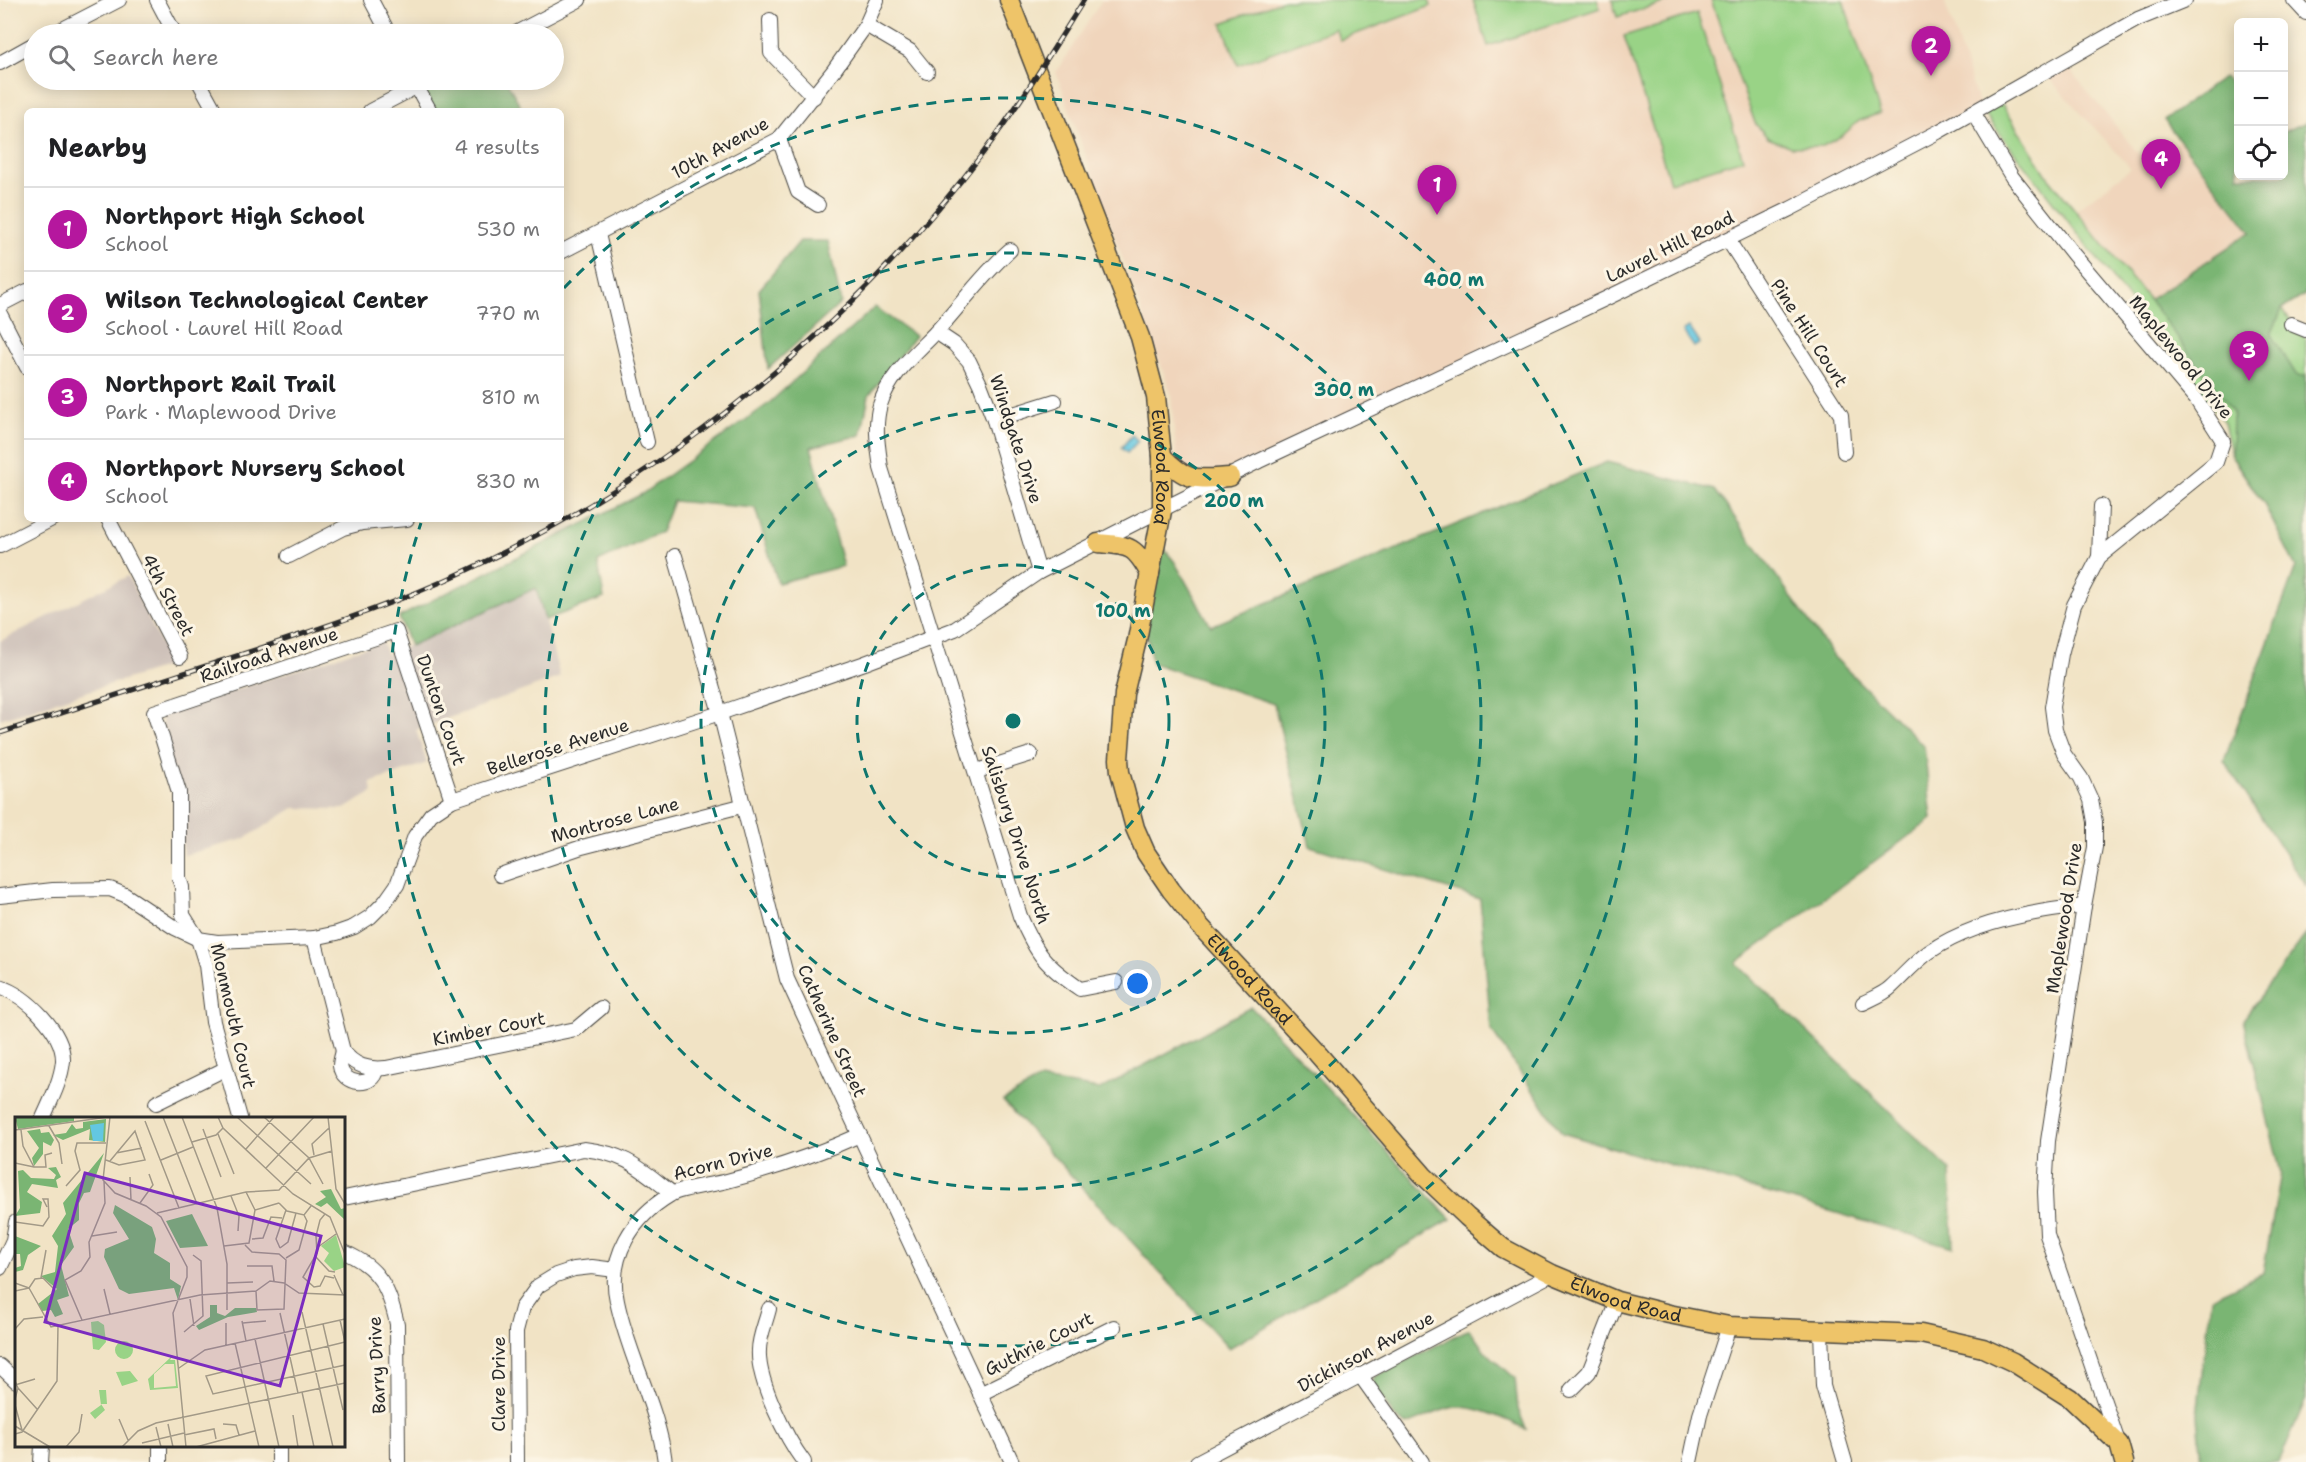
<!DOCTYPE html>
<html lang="en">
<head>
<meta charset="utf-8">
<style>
	:root { --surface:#fff; --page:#f6f6f6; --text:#202124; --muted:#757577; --line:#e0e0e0; --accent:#b5179e }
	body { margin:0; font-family:"Shantell Sans",sans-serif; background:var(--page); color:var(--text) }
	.controls { position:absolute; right:18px; top:18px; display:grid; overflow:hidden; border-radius:9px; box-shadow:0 3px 15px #0003 }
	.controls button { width:54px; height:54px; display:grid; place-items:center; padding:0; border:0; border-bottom:2px solid var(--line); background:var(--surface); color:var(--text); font:30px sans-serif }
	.you { position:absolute; left:1138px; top:984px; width:21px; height:21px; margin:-15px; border:4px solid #fff; border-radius:50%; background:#1a73e8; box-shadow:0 0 0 9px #1a73e833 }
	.badge { display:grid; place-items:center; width:39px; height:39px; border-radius:50%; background:var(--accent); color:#fff; font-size:20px; font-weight:700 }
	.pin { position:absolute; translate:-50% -50px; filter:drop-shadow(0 2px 3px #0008) }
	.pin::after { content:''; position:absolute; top:32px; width:21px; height:18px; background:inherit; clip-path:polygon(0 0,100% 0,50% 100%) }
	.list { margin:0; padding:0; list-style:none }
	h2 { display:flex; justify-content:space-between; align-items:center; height:78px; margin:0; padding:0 24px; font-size:26px }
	h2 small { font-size:20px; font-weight:400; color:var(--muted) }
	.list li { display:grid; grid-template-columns:39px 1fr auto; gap:18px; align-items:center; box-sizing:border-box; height:84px; padding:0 24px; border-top:2px solid var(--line) }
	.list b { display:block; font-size:22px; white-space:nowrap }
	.list p { margin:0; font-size:20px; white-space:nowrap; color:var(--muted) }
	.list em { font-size:20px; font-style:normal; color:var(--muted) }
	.icon { flex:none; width:33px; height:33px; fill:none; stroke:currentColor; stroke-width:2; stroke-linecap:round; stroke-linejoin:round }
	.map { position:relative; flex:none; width:2306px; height:1462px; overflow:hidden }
	.search { position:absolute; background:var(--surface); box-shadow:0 3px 15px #0003; left:24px; top:24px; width:540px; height:66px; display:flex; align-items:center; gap:15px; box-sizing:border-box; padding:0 21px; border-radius:33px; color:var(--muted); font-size:22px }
	.panel { position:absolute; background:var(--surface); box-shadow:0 3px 15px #0003; left:24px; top:108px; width:540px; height:414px; border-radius:9px }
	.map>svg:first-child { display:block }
	.built { fill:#f0d5bc }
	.industrial { fill:#cec1b9 }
	.green { fill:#99d386; stroke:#627f58; stroke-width:1.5 }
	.forest { fill:#7ab573; stroke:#52704f; stroke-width:1.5 }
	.water { fill:#63c7e1; stroke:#477986; stroke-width:1.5 }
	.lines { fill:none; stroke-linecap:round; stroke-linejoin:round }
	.minor-casing { stroke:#494742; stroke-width:16 }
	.major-casing { stroke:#494742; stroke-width:21 }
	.minor { stroke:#fff; stroke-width:14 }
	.major { stroke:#eec469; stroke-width:18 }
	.rail-casing { stroke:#2b2b2b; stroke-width:5 }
	.rail { stroke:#fcf5e5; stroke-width:3; stroke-dasharray:9; stroke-linecap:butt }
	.ring { fill:none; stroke:#0f766e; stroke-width:3; stroke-dasharray:10 8 }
	.labels { text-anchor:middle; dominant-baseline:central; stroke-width:6; stroke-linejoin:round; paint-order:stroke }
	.street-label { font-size:18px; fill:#2b2b2b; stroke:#fcf5e5 }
	.inset-road { fill:none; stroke:#a29987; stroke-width:1.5 }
	.view { fill:#7b2cbf; fill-opacity:0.15; stroke:#7b2cbf; stroke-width:3 }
	.inset-edge { fill:none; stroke:#2b2b2b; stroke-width:3 }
	.centre { fill:#0f766e; stroke:#fcf5e5; stroke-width:3 }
	.ring-label { font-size:18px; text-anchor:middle; font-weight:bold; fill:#0f766e; stroke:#fcf5e5; stroke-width:6; stroke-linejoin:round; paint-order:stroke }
</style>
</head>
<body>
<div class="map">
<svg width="2306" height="1462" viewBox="0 0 2306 1462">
	<rect width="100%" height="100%" fill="#fcf5e5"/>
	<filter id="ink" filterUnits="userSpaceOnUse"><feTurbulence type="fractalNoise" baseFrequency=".0167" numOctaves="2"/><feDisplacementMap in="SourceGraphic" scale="12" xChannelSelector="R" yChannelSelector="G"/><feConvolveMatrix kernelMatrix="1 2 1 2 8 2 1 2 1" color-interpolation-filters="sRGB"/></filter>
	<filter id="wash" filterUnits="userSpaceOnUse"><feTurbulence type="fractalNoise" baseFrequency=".008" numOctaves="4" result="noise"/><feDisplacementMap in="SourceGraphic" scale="24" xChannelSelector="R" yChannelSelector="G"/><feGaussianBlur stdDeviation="1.35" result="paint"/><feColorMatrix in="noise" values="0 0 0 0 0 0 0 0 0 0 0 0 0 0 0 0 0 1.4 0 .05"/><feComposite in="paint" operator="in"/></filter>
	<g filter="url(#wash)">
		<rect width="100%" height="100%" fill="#f1e3c5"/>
		<g class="built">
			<polygon points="1102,0 1944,0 1980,108 1680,259 1229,473 1177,467 1171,393 1056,72"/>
			<polygon points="2066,65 2146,163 2179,140 2252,232 2149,300 2076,210 2131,168 2046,75"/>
		</g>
		<g class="industrial">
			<polygon points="128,576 171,665 0,719 0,641"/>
			<polygon points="536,588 560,677 416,730 427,763 370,783 373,792 344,809 294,808 244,839 184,855 161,714 382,642 387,655"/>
		</g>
		<g class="green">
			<polygon points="1284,0 1429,0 1431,6 1340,40 1335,29 1238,65 1222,23"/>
			<polygon points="1473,0 1597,0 1600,8 1488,46"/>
			<polygon points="1612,0 1673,0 1617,17"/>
			<polygon points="1711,0 1843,0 1880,113 1859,121 1842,136 1823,146 1791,147 1768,138 1755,123"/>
			<polygon points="1697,13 1743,159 1670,182 1624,36"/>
			<polygon points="1998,98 2048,177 2149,300 2306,196 2306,294 2282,309 2306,339 2306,595 2296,567 2264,504 2232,457 2224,422 1980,108"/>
		</g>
		<g class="forest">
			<polygon points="2224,77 2238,91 2238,176 2284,176 2284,132 2306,122 2306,294 2282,309 2271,335 2297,376 2306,376 2306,886 2224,761 2296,567 2264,504 2232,457 2233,412 2149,300 2251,232 2164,120"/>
			<polygon points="448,80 506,80 523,111 434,111 425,93"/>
			<polygon points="800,241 828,241 841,303 768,369 759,290"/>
			<polygon points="875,307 915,336 869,395 861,435 811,447 843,566 778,583 755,508 673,501 661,532 598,562 604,598 545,620 536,588 410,646 399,617 642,494 768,404"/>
			<polygon points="1607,462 1715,490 1834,657 1924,746 1932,819 1736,963 1950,1170 1953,1247 1562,1133 1491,1030 1480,899 1310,846 1274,704 1152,663 1140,594 1154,556 1149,531 1174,561 1211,626"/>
			<polygon points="2306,934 2306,1399 2279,1462 2201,1462 2197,1415 2211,1298 2263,1273 2281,1173 2243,1020"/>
			<polygon points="1251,1007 1451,1219 1229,1348 1003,1101 1039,1080 1101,1089"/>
			<path d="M1469,1329L1484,1350L1515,1378L1518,1409L1526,1429C1508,1420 1471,1403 1450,1408C1435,1412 1421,1420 1406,1425L1394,1416L1373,1384L1374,1377Z"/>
		</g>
		<g class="water">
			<polygon points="1689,327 1700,343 1694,347 1683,331"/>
			<polygon points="1132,435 1138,441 1127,453 1121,448"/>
		</g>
	</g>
	<g filter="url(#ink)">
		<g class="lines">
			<g class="minor-casing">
				<g id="minor">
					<polyline points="157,0 175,34"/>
					<polyline points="371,0 389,34"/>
					<polyline points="2294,0 2306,13"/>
					<polyline points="770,20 771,53 814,97"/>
					<polyline points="866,25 910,51 927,72"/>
					<polyline points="53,34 119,0"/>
					<polyline points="514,34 579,0"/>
					<polyline points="0,63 34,44"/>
					<polyline points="198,80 215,111"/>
					<polyline points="413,80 430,111"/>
					<polyline points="370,111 429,80"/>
					<polyline points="1973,112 2012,177 2073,254 2196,399 2223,441 2216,462 2099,557 2074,605 2061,654 2052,707 2055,730 2064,754 2081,778 2091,800 2095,822 2095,847 2084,906 2048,1141 2045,1192 2047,1235 2118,1442"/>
					<polyline points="779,139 798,192 818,205"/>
					<polyline points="598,234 647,442"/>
					<polyline points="1728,240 1841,415 1844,452"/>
					<path d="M1010,250C982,275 961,305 936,332C915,354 889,375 880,405C874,426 878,446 881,468L1020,916C1037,955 1045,965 1080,989L1116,982"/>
					<polyline points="561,252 779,139 834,70 866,25 877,0"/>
					<polyline points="0,305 27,291"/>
					<polyline points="0,314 27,367"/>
					<polyline points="2291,324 2306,330"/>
					<polyline points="936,332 954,344 969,361 980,384 994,420 1039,572"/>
					<polyline points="994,420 1055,401"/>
					<polyline points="108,519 180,657"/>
					<polyline points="0,546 52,519"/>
					<polyline points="289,556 343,528 362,523 407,519"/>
					<polyline points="675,556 720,713 787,979 1012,1462"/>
					<polyline points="2099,557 2101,506"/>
					<polyline points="977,771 1031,754"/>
					<polyline points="500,875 582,847 741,806"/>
					<polyline points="0,896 53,890 110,889 125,895 175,928 198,939 217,942 314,938 337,933 354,927 370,917 385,902 397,885 415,836 431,814 452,800 720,713 865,663 955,629 1039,572 1141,520 1259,461 1605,299 1790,209 1938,132 2138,19 2185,0"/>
					<path d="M314,938L343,1051C354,1066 368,1070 386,1068L576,1029L601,1008"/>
					<path d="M0,987C27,996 64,1032 63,1061C61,1081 51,1100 43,1118"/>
					<path d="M1863,1003C1873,998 1884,994 1891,987C1904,975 1915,962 1929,952C1970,923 2035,911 2084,906"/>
					<path d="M343,1051C342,1055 340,1061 340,1066C342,1085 374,1089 376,1069"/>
					<polyline points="156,1103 225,1069"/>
					<polyline points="240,1118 213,1022 206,965 198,939 183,915 182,887 179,878 179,792 154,712 396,631 452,800"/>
					<path d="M344,1198L584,1149C627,1154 639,1168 672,1193"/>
					<path d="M344,1252C379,1267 389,1288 397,1324L398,1462"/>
					<polyline points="0,1268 13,1240 16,1222"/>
					<path d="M769,1309C766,1322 759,1337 759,1350C757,1380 786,1438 804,1462"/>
					<polyline points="1821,1331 1823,1386 1845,1462"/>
					<polyline points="0,1366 16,1381"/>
					<polyline points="1360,1375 1422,1462"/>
					<polyline points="1571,1390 1589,1372 1617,1301"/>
					<polyline points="980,1394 1114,1327"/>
					<polyline points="160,1446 160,1462"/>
					<polyline points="279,1446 279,1462"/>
					<polyline points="41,1462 42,1446"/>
					<polyline points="517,1462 516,1331 522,1308 538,1286 556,1275 574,1269 592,1267 615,1270"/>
					<path d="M665,1462C658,1406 628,1356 617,1301C607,1257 633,1217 670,1195C680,1188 713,1185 727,1181C773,1169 816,1155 860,1135"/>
					<polyline points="1197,1462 1552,1274"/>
					<polyline points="1690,1462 1700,1415 1729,1326"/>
				</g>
			</g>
			<g class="major-casing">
				<g id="major">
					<path id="s1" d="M1009,0L1140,337L1156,397L1162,456V511L1137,640L1124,694L1119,759L1120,772L1135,828L1146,853L1171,890L1200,926L1317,1053L1423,1175L1467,1217L1503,1248L1552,1274L1617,1301L1669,1314L1729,1326L1921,1334L1983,1348L2013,1362L2070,1398L2119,1444L2124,1462"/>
					<path d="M1162,456C1188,483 1195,479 1230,477"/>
					<path d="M1098,543C1130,546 1134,545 1150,574"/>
				</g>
			</g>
			<use href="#minor" class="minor"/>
			<use href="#major" class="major"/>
			<g class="rail-casing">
				<path id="rail" d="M0,733C86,705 172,677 258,649C326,626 395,604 461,573C667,478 845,333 983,153C1020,104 1052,51 1084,0"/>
			</g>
			<use href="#rail" class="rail"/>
		</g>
	</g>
	<g class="ring">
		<circle cx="1013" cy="721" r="156"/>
		<circle cx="1013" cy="721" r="312"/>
		<circle cx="1013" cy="721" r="468"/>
		<path d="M564 288A624 624 0 1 1 421 523"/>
	</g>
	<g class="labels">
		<g class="street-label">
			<text transform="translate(720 148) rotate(-29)">10th Avenue</text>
			<text transform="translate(1670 247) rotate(-26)">Laurel Hill Road</text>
			<text transform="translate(1809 333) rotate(57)">Pine Hill Court</text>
			<text transform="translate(2181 357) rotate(51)">Maplewood Drive</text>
			<text transform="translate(1016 439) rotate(72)">Windgate Drive</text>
			<text stroke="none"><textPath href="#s1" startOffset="494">Elwood Road</textPath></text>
			<text transform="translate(168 595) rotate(62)">4th Street</text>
			<text transform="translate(269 655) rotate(-18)">Railroad Avenue</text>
			<text transform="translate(441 710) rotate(71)">Dunton Court</text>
			<text transform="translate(558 747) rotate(-18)">Bellerose Avenue</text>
			<text transform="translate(615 820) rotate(-15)">Montrose Lane</text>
			<text transform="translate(1016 835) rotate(72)">Salisbury Drive North</text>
			<text transform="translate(2064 918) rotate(-81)">Maplewood Drive</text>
			<text stroke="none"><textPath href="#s1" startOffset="1052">Elwood Road</textPath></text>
			<text transform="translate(233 1016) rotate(77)">Monmouth Court</text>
			<text transform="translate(489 1029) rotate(-11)">Kimber Court</text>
			<text transform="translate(832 1031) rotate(66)">Catherine Street</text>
			<text transform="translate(723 1162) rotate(-14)">Acorn Drive</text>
			<text stroke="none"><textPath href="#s1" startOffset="1556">Elwood Road</textPath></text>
			<text transform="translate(1039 1344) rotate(-27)">Guthrie Court</text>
			<text transform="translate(1366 1352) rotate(-28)">Dickinson Avenue</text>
			<text transform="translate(377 1365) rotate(-93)">Barry Drive</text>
			<text transform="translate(499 1384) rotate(-90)">Clare Drive</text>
		</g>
	</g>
	<g transform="translate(15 1117)">
		<rect width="330" height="330" fill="#f1e3c5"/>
		<path d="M321,118L330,150L319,154L309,144L314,136L306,129ZM83,204L89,208L91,225L84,233L78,232L76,205ZM100 233a9 9 0 1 1 18 0a9 9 0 1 1-18 0ZM158,238L155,243H160L163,271L135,273L133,262ZM150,247H159L161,269L139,271V257ZM115,254L123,264L107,269L101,255ZM84,273H91L92,287H86L90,293L80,302L75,296L86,288Z" fill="#99d386" fill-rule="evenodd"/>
		<path d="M0,0H59V4L3,12ZM91,2L90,25L74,23L75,12L48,23L38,18L51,16L57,7L61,12L68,11V5ZM25,12L26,16L34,15L39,23L36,29L28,25V37L19,49L17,41L24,31L12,14ZM89,36L75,75L69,76L64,86V103L53,112L59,130L46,148L54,179L42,183L48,197L40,200L36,193L27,194L23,187L42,172L26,159L40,155L43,129L37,119L51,97L48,86ZM41,50L46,60L41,63L43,71L17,67L12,75L27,85L25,96L0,99L5,91L3,54L8,53L16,61L39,62L41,58L33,51ZM316,72L326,92L330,91V103L312,86L306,90L300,87L311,80L305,74ZM100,88L137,110L141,122L139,136L155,146V162L166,169L163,183L159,171L114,177L104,172L89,140L90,132L114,122L98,96ZM177,97L193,129L165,131L151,104ZM0,119L26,129L13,138L8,153L0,155V151L6,149L5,137H0ZM195,188H202V196L210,199L220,191H241L242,195L213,200L184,213L181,209L195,200Z" fill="#7ab573"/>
		<path d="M89,6L88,24H78L75,8Z" fill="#63c7e1"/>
		<path class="inset-road" d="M95,0L88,63L100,76L131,89L146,100L172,150V160L158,196L171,330M148,0L182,87M167,0L202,91L212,147V193M203,0L208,11L278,77L315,100L330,137M222,0L296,67M249,0L294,41L308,67M313,0L321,72L330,87M130,4L164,91M34,9L44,26L47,47M188,12L206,60M0,13L93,0M6,13L8,29L19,50H31L30,38L37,36M203,17L219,57M177,25L201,18L208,11M231,32L259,0M101,36L127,31M299,38L297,27L314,11M91,43L104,48L130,43L120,14L95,44M146,43L178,30M0,46L19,50M251,51L299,0M115,60L116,83M51,69L65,53L60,34L62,26H91M231,75L240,93M216,79L224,99L223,114M125,86L138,68L134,57M264,86L272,94L289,98L296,89M142,96L231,75L264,73L294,41L317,34M310,97L305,103L301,119L302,136L288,160L299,170L305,169L310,159L319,161M0,105L28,109L34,100L33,82H28L32,90M77,119L102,115M237,122L248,121L256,100L267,101M230,128L237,135L264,137L271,143L269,192L242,193L241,174M209,129L234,126L240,93L264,86M303,130L321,117M265,131L261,122L271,93M265,131L273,125L281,96M300,139L314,154L320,155M271,141L284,133L292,104L289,98M232,149H257L259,164M319,158L328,178M26,161L31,133M0,166L14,171L20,162L28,161L40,173M212,166L238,165M89,172L95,197M0,174L14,171L36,210L185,178L241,174L255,164L269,166L284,176L330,178M175,182L179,209M287,195L318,330M265,196L283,276M67,203L50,163L66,154L75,140L74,125L90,86L89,64M325,203L330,225M227,204L231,224M228,206L251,204M308,207L328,293M0,212L9,202L28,200M169,215L188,199L186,144L178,138M240,222L264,330M330,225L191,259L198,277L330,248M220,226L244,330M211,228V206M164,251L190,233L330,202M0,264L3,271L0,282M0,268L20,262M3,271L22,292M287,275L299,330M0,288L7,313M278,298L283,330M104,302L113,323M153,307L158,330M208,307L221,308L224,318M0,309L35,330M141,310L146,330M0,317L7,315L42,264L43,209M169,318L199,312L201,322M127,326L169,316M51,330L64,315L67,297M107,330L123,314L141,306L330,266M181,330L240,314"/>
		<path class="view" d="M70,56L306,119L265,269L30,205Z"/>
		<rect width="330" height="330" class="inset-edge"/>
	</g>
	<circle cx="1013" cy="721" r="9" class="centre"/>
	<g class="ring-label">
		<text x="1454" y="286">400 m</text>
		<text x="1344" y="396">300 m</text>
		<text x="1234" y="507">200 m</text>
		<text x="1123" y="617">100 m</text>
	</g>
</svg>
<div class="controls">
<button>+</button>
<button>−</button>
<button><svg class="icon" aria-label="locate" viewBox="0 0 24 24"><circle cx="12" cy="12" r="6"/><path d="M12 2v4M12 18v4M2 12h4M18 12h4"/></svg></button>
</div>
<div class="you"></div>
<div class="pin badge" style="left:1437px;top:215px">1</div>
<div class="pin badge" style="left:1931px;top:76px">2</div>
<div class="pin badge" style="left:2249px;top:381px">3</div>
<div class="pin badge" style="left:2161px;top:189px">4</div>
<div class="search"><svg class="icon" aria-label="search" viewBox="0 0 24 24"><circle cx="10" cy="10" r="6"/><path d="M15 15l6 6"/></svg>Search here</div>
<section class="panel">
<h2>Nearby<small>4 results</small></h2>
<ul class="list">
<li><span class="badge">1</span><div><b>Northport High School</b><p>School</p></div><em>530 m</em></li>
<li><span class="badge">2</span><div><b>Wilson Technological Center</b><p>School · Laurel Hill Road</p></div><em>770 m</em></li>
<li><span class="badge">3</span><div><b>Northport Rail Trail</b><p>Park · Maplewood Drive</p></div><em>810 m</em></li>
<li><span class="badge">4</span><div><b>Northport Nursery School</b><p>School</p></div><em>830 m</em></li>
</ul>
</section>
</div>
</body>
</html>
